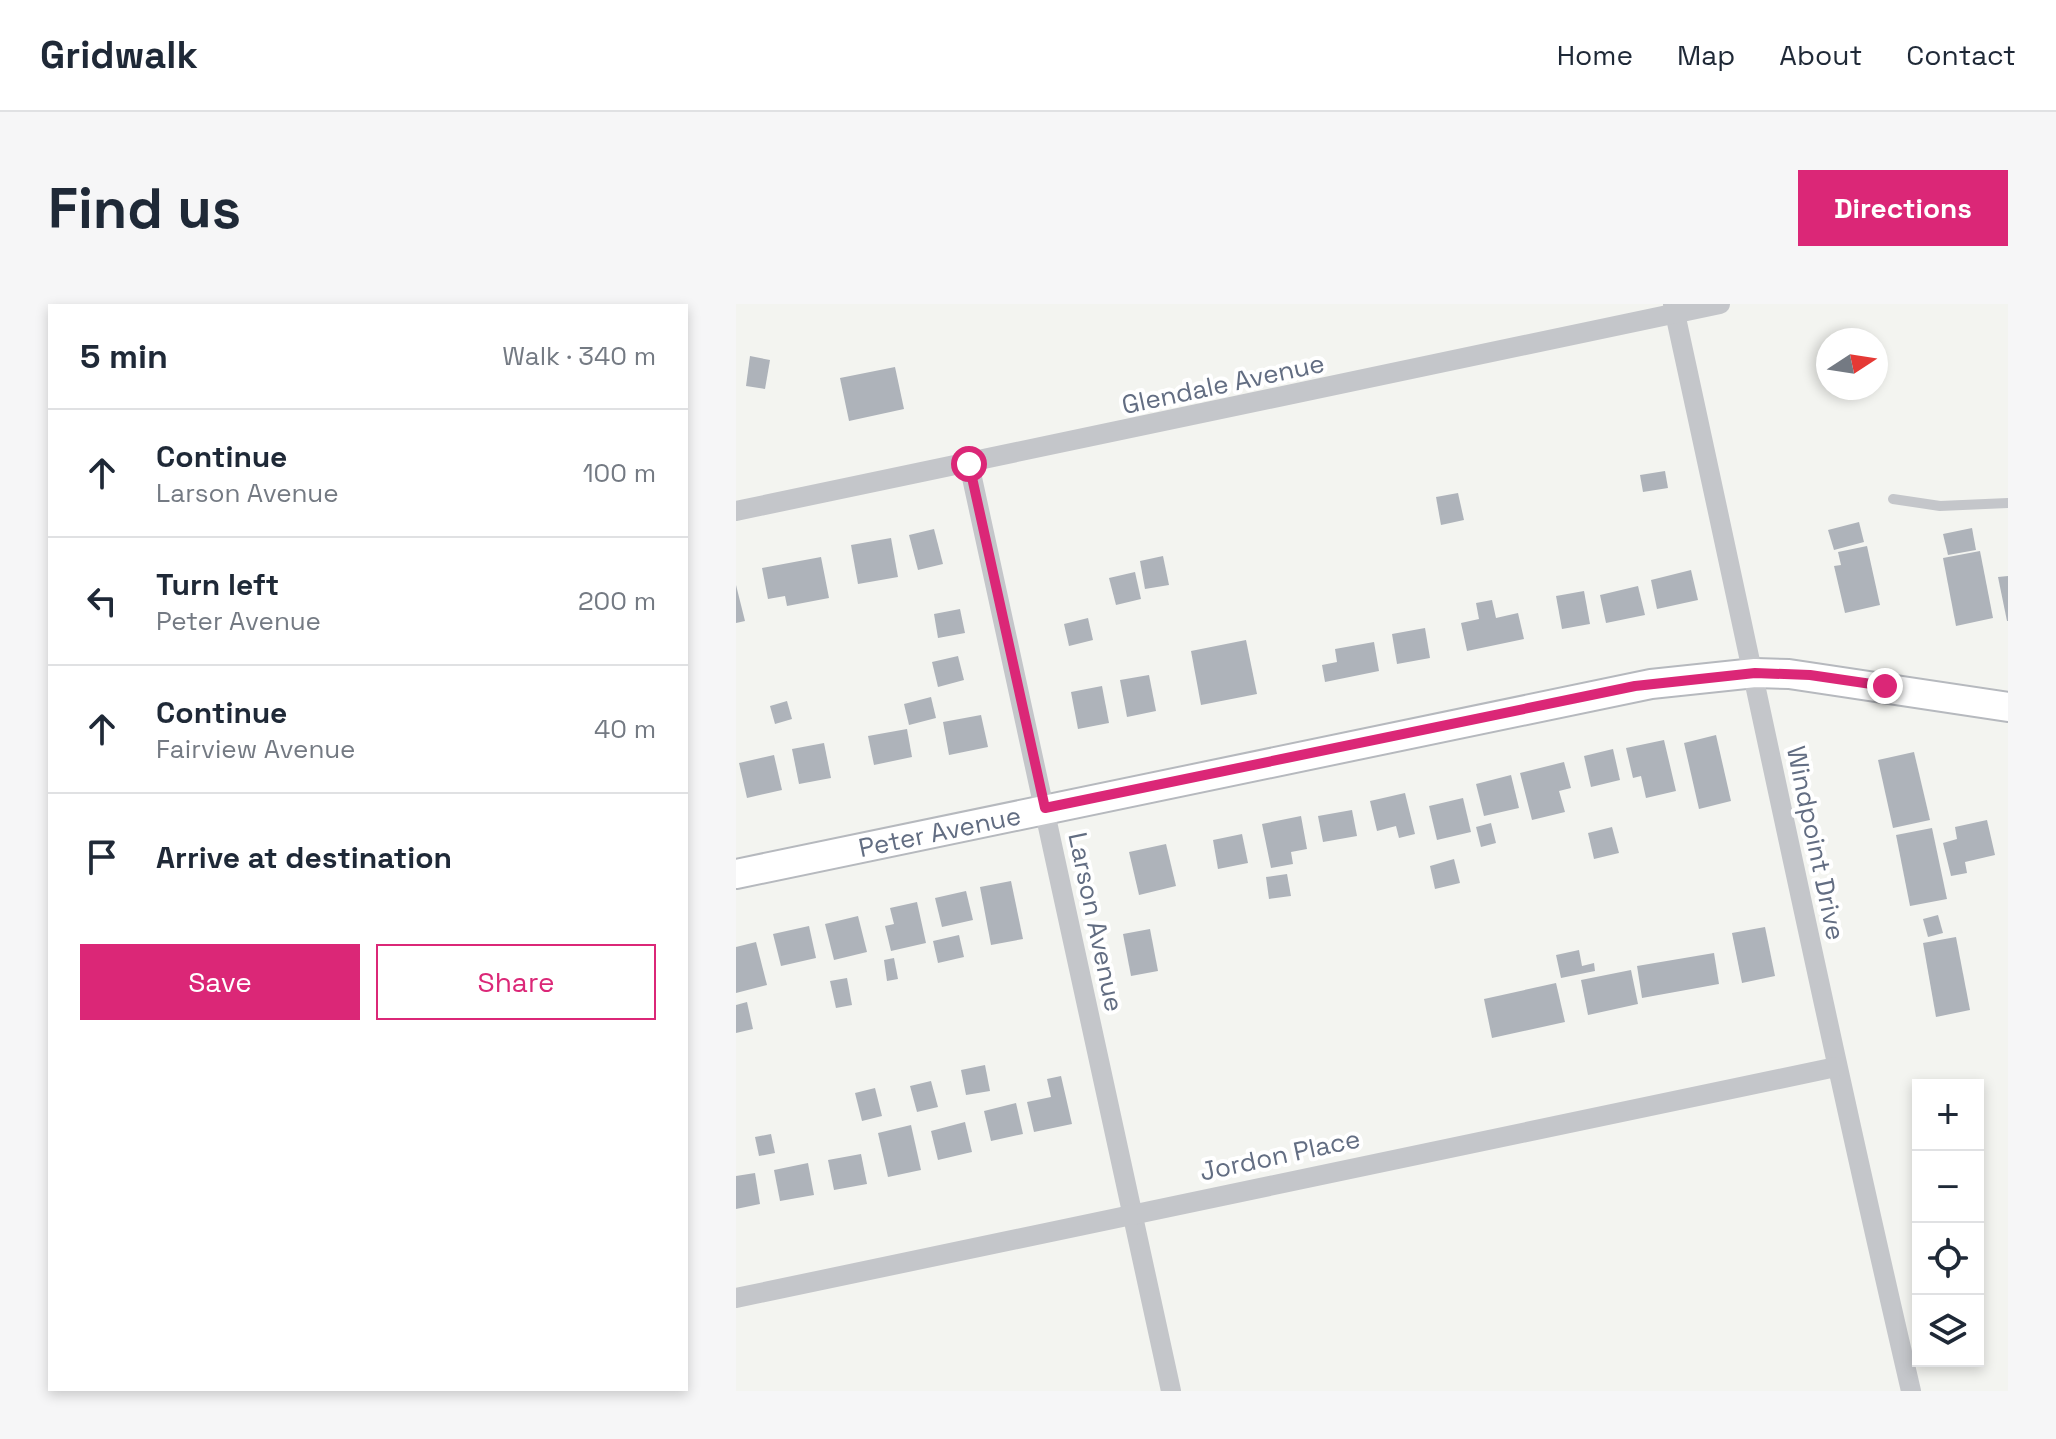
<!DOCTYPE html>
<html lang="en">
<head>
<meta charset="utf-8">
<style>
	:root { --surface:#fff; --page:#f6f6f7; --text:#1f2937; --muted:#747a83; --line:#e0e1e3; --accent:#db2777 }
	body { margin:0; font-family:"Space Grotesk",sans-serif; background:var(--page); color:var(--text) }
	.controls { position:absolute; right:24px; bottom:24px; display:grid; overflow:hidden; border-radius:0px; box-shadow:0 4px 12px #0003 }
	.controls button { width:72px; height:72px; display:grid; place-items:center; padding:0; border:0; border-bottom:2px solid var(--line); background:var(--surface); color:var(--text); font:40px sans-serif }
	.compass { position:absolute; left:1080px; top:24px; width:72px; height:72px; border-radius:50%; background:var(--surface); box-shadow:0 4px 12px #0003; rotate:78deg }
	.stop { position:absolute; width:24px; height:24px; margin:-18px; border:6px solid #db2777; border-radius:50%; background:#fff }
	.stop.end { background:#db2777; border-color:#fff; box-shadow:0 2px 8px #0008 }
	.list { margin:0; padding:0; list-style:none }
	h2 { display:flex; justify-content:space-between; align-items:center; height:104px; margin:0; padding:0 32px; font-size:34px }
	h2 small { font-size:26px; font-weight:400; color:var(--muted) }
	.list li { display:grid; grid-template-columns:52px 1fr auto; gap:24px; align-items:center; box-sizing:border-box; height:128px; padding:0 32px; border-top:2px solid var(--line) }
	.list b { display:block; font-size:30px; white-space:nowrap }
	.list p { margin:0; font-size:26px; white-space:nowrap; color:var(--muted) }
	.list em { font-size:26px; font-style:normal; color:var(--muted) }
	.actions { display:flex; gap:16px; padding:24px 32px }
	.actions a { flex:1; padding:18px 0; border:2px solid var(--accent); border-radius:0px; text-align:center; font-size:28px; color:var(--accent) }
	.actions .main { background:var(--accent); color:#fff }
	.icon { flex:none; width:44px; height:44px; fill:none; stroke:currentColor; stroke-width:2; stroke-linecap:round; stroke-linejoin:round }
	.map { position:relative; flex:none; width:1272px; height:1087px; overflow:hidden; border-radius:0px }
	header { display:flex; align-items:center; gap:48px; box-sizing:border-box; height:112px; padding:0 40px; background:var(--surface); border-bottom:2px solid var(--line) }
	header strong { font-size:38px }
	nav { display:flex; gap:44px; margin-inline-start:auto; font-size:28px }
	.intro { display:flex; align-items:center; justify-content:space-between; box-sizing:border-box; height:192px; padding:0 48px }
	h1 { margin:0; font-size:56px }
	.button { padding:20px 36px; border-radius:0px; background:var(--accent); color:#fff; font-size:28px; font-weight:700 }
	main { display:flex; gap:48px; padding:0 48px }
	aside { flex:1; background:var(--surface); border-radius:0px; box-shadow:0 4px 12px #0003 }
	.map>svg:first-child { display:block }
	.building { fill:#aeb3ba }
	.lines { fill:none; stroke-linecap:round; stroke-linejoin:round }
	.secondary-casing { stroke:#b6b9be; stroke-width:32 }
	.lane { stroke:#c4c6ca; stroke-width:10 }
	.street { stroke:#c4c6ca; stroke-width:20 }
	.secondary { stroke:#fff; stroke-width:28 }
	.route { stroke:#db2777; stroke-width:10 }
	.labels { text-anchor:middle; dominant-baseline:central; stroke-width:8; stroke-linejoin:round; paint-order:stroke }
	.street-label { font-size:26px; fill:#626d82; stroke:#fff }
</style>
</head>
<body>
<header>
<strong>Gridwalk</strong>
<nav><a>Home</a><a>Map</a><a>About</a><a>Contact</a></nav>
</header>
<div class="intro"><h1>Find us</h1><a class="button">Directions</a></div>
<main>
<aside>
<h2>5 min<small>Walk · 340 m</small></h2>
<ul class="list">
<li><svg class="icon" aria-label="ahead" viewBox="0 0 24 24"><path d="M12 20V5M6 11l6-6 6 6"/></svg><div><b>Continue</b><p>Larson Avenue</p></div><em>100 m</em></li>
<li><svg class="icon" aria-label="left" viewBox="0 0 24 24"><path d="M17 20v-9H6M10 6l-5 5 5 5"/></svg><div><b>Turn left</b><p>Peter Avenue</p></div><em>200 m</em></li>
<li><svg class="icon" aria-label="ahead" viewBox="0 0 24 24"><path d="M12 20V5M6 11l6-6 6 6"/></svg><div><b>Continue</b><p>Fairview Avenue</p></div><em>40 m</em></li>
<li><svg class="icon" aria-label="arrive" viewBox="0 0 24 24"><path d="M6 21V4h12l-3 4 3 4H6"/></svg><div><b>Arrive at destination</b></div></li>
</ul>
<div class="actions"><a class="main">Save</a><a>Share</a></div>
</aside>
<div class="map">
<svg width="1272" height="1087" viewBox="0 0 1272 1087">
	<rect width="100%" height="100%" fill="#f3f4f0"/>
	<g class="building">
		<polygon points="14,52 34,56 29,85 10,82"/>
		<polygon points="159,63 168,105 113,117 104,74"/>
		<polygon points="929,167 932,184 907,188 904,171"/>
		<polygon points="722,189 728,216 705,221 700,193"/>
		<polygon points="1123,218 1128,238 1098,246 1092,226"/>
		<polygon points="1236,224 1240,246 1212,251 1207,230"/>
		<polygon points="198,225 207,260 182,266 173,231"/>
		<polygon points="155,234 162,273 122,280 115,241"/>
		<polygon points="1131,242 1144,301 1109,309 1098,262 1105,261 1102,248"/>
		<polygon points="1244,247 1257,314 1220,322 1207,254"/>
		<polygon points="427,252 433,281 409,285 404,257"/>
		<polygon points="85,253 93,294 51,302 49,292 32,295 26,264"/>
		<polygon points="955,266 962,296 921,305 915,276"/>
		<polygon points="399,268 405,295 380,301 373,274"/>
		<polygon points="1272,272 1272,317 1271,317 1262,273"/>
		<polygon points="0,281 9,317 0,319"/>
		<polygon points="902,282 909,311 870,319 864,291"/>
		<polygon points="848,287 854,320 826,325 820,292"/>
		<polygon points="756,296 760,314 782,309 788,335 731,347 725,319 743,315 740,299"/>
		<polygon points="224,305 229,329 202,334 198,310"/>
		<polygon points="352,314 357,336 333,342 328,320"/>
		<polygon points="689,324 694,354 661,360 656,330"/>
		<polygon points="510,336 521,390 465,401 455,347"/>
		<polygon points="638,338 643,367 589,378 586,361 601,358 599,345"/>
		<polygon points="222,352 228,376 202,383 196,358"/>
		<polygon points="413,371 420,407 391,413 384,376"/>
		<polygon points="366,382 373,419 342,425 335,388"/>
		<polygon points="195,393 200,414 173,421 168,400"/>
		<polygon points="51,397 56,415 39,420 34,402"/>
		<polygon points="245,411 252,443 213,451 207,418"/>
		<polygon points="171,425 176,453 138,461 132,432"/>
		<polygon points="980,431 995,497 963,505 948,439"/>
		<polygon points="928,436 940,487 910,494 905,472 897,474 890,444"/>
		<polygon points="88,439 95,474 63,480 56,445"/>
		<polygon points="877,445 884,476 855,483 848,452"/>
		<polygon points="1178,448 1194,516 1157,524 1142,456"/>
		<polygon points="38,451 46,486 11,494 3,459"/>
		<polygon points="828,458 835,484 823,487 829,508 796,516 784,469"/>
		<polygon points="775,471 783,504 748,512 740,480"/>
		<polygon points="669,489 679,530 663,534 660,522 641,527 634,497"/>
		<polygon points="727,494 735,528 701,536 693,502"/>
		<polygon points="616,506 621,532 587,538 582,512"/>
		<polygon points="565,512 571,545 555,548 557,560 535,564 526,520"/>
		<polygon points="1251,516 1259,551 1229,558 1231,569 1215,572 1207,539 1221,535 1219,523"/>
		<polygon points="755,519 760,539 745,543 740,523"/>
		<polygon points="876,523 883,549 858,555 852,529"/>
		<polygon points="1196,524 1211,595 1174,602 1160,531"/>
		<polygon points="506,530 512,559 482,565 477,536"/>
		<polygon points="430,540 440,582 403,591 393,548"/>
		<polygon points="718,555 724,579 699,585 694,562"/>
		<polygon points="551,570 555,592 533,595 530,573"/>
		<polygon points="275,577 287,635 255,641 244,583"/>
		<polygon points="230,587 237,616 206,623 199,594"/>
		<polygon points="181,598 190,639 155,647 149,622 158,620 154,604"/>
		<polygon points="1202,611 1207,629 1192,633 1187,615"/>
		<polygon points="122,612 131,648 98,656 89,620"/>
		<polygon points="73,622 80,654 45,662 37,630"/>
		<polygon points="1029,623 1039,672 1006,679 996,629"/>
		<polygon points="414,625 422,667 395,672 387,630"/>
		<polygon points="223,631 228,653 202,659 197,637"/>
		<polygon points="1220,633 1234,706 1200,713 1187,639"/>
		<polygon points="20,638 31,681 0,689 0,643"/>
		<polygon points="843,646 846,662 858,659 859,667 825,674 820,651"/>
		<polygon points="978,649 983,680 906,694 901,662"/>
		<polygon points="158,654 162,675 151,677 148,656"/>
		<polygon points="895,666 902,700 852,711 845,676"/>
		<polygon points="111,674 116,701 100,704 94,677"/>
		<polygon points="820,679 829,718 756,734 748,695"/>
		<polygon points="11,698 17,725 0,729 0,701"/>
		<polygon points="249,761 254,787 230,791 225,766"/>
		<polygon points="325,772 336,820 298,828 291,798 315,793 311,775"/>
		<polygon points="195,777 202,803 181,808 174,782"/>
		<polygon points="139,784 146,812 126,817 119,789"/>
		<polygon points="280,799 287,830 255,837 248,807"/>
		<polygon points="229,818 236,848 202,856 195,827"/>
		<polygon points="175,821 185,866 152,873 142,829"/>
		<polygon points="35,830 39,849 23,852 19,833"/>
		<polygon points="125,850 131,880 98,886 92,856"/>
		<polygon points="72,859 78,891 44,897 38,866"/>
		<polygon points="19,869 24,900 0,905 0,872"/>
	</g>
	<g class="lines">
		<g class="secondary-casing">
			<g id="secondary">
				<path id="s1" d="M0,570L915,380L1019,369L1053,370L1272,403"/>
			</g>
		</g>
		<polyline class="lane" points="1157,195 1204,202 1272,199"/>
		<g class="street">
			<path d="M937,0C1016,362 1091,726 1175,1087"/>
			<polyline points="233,160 435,1087"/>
			<polyline points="0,207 984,0"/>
			<polyline points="0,994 1100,763"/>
		</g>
		<use href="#secondary" class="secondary"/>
	</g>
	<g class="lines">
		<polyline class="route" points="233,160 309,504 899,382 1019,369 1074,371 1149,382"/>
	</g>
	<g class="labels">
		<g class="street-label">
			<text transform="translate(487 80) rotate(-12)">Glendale Avenue</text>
			<text stroke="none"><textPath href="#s1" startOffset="208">Peter Avenue</textPath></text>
			<text transform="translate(1080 539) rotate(78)">Windpoint Drive</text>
			<text transform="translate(360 618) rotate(78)">Larson Avenue</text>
			<text transform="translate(544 851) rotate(-12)">Jordon Place</text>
		</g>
	</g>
</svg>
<div class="controls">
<button>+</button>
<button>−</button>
<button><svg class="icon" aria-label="locate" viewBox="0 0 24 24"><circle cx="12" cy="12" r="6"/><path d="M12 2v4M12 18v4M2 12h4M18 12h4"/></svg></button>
<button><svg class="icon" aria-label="layers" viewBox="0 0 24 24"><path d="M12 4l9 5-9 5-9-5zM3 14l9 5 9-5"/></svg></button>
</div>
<svg class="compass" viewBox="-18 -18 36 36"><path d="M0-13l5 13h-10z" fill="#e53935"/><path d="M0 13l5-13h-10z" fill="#747a83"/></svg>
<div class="stop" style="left:233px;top:160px"></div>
<div class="stop end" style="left:1149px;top:382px"></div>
</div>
</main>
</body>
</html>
